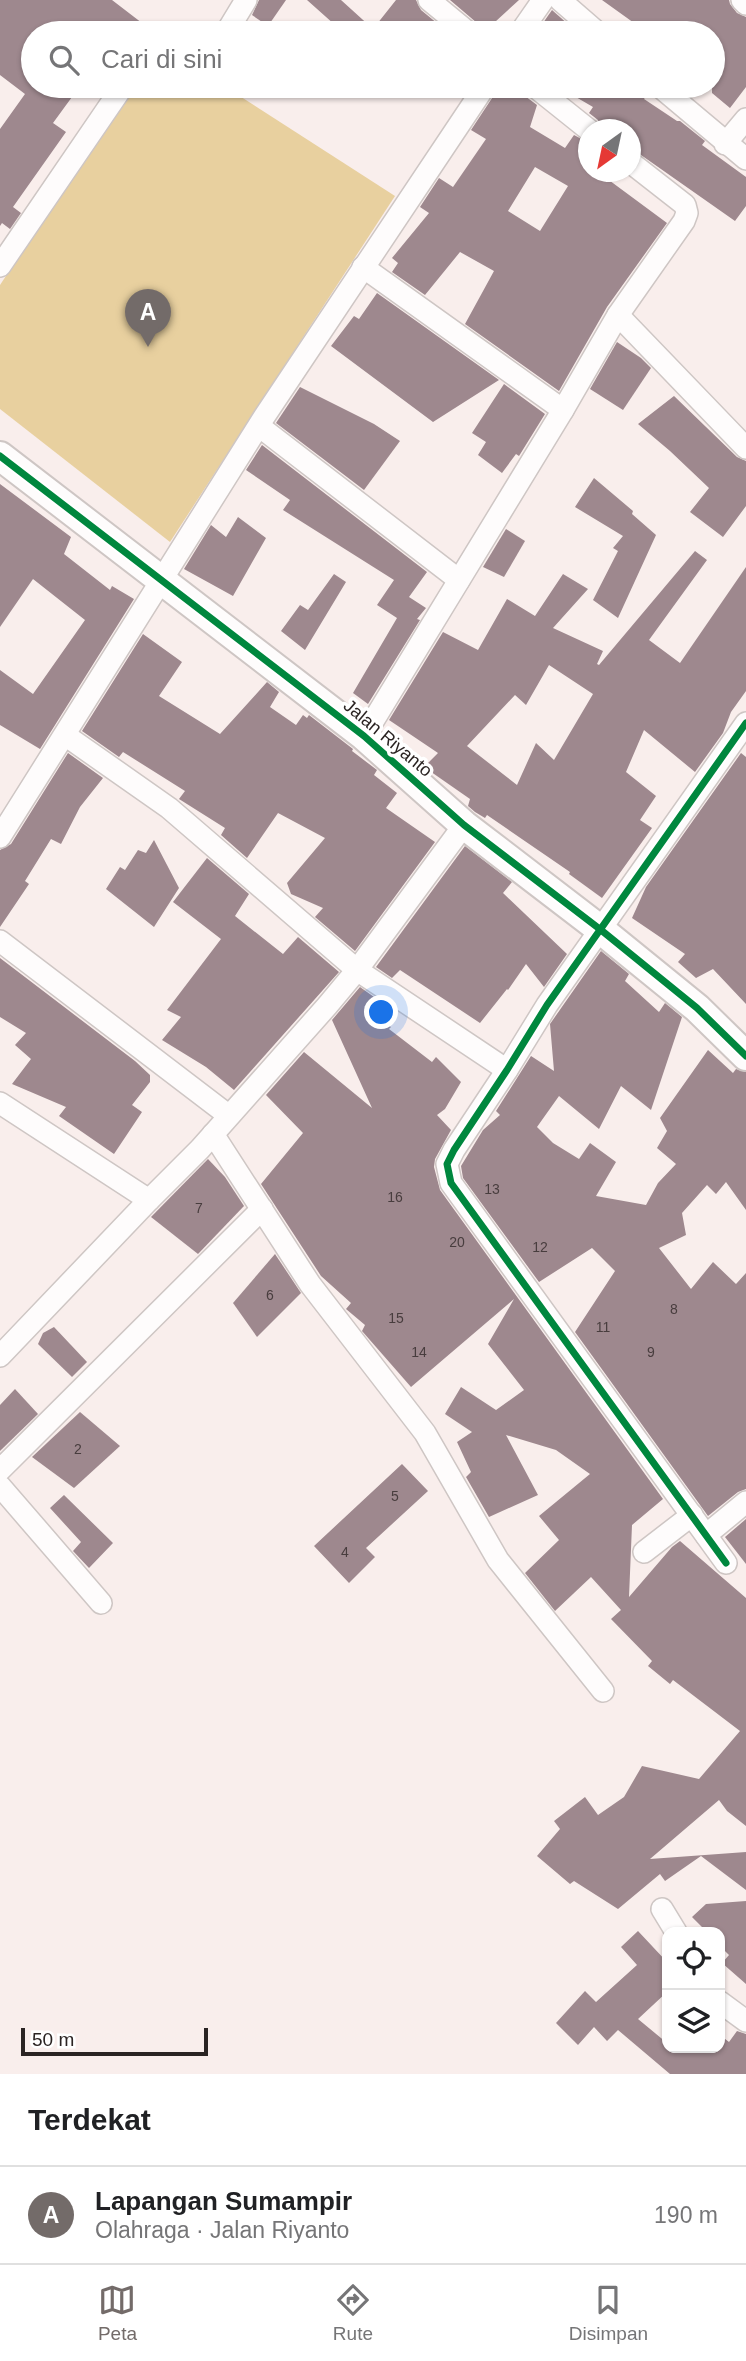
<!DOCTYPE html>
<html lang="id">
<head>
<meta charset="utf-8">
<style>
	:root { --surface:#fff; --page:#f2f2f2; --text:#202124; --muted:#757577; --line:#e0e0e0; --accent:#736b69 }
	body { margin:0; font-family:Arial,sans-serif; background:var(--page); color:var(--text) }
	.controls { position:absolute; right:21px; bottom:21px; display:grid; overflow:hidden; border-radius:14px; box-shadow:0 2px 5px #0004 }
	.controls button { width:63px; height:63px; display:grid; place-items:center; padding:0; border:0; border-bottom:2px solid var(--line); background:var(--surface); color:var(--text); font:35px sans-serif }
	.compass { position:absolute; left:578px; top:119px; width:63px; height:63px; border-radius:50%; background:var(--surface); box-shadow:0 2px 5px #0004; rotate:213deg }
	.scale { position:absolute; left:21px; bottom:18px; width:187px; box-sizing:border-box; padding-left:7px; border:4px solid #2b2423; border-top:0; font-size:19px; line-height:24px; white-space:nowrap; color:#2b2423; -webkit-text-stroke:5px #fff; paint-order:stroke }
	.you { position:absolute; left:382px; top:1013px; width:24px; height:24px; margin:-18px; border:5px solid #fff; border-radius:50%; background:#1a73e8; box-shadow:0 0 0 10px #1a73e833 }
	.badge { display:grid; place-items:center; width:46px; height:46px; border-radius:50%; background:var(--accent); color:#fff; font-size:23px; font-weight:700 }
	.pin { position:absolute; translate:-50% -58px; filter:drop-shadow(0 2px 4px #0008) }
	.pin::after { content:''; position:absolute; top:37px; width:24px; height:21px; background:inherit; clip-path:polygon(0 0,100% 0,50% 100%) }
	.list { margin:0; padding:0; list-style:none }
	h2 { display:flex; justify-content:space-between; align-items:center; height:91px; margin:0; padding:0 28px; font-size:30px }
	h2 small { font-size:23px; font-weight:400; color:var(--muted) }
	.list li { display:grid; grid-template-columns:46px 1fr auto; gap:21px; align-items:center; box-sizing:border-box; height:98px; padding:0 28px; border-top:2px solid var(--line) }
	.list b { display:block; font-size:26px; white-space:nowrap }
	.list p { margin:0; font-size:23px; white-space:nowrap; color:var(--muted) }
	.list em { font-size:23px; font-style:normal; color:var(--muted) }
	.icon { flex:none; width:38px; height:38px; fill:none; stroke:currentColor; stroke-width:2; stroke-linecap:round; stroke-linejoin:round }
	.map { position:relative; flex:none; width:746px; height:2074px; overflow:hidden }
	.search { position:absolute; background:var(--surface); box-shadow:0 2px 5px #0004; left:21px; right:21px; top:21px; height:77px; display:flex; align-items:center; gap:18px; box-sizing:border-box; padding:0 24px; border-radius:38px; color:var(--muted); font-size:26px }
	.sheet { height:189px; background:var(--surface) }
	nav { display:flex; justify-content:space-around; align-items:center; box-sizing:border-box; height:98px; border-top:2px solid var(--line); background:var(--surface); font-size:19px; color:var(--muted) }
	nav a { display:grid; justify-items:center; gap:4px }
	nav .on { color:var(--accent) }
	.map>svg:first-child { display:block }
	.green { fill:#e8d09f }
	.building { fill:#9e888e; fill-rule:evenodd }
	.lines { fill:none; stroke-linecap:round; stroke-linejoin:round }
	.street-casing { stroke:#cec6c4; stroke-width:24 }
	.secondary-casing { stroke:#cec6c4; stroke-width:32 }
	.street { stroke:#fefcfc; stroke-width:21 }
	.secondary { stroke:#fefcfc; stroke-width:28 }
	.cycleway-casing { stroke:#fff; stroke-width:11 }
	.cycleway { stroke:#00873e; stroke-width:7 }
	.labels { text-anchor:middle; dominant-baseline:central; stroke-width:7; stroke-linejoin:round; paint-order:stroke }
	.number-label { font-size:14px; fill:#483d3e }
	.street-label { font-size:18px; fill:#2b2423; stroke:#fff }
</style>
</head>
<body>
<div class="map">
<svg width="746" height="2074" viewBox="0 0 746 2074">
	<rect width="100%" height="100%" fill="#f9eeec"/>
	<polygon class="green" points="131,86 224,86 395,196 170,542 0,409 0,285"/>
	<g class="building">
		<polygon points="0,0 112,0 155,33 33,33 33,86 80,86 53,123 66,132 13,207 21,213 10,229 2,223 0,226 0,129 25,94 0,75"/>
		<polygon points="259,0 286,0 268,26 252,15"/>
		<polygon points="307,0 341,0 373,29 396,0 416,0 421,10 449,33 344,33"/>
		<polygon points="450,0 519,0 483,33 477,23"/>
		<polygon points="602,0 729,0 730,4 737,13 746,17 746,87 730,108 712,93 713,33 648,33"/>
		<polygon points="552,10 578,33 536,33"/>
		<path d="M500,86H521L525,96L537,105L530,127L565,148L574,135L589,143V172H598L667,223L607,307L559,391L465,324L494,271L460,252L425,295L392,272L398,263L392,258L429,213L420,207L439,178L453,187L486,139L471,130ZM535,167L568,186L540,231L508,211Z"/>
		<polygon points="557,86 646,86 648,93 644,99 677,121 680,121 705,141 702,145 746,177 746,206 735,221 631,148 631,130 602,130 598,120 589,113 593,107"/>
		<polygon points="377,293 499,380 433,422 331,346 354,316 359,319"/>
		<polygon points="617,342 641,358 651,368 623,410 590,389"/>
		<polygon points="504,384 545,414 519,456 516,454 502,473 478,455 486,442 472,433"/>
		<polygon points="300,387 374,424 400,441 364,490 276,423"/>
		<polygon points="674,396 737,457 746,461 746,506 723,537 690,512 709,488 670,451 638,424"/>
		<polygon points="262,445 427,572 409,597 426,608 417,619 420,620 368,704 353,693 397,618 377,605 394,580 283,510 290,500 246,470"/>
		<polygon points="594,478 633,511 632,514 656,535 618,618 593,600 618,551 613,548 623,536 575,507"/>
		<polygon points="0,484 71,537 64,554 110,590 112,586 134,599 40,749 0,725 0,670 33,694 85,620 33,579 0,627"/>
		<polygon points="238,517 266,538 233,596 184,569 211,525 226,537"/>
		<polygon points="506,529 525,541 504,577 483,567"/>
		<path d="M695,551L707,560L649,640L680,663L746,567V691L731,712L723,733L695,772L644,730L626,772L656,796L640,820L652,828L602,898L569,874L570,872L487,815L485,818L475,812L468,806L470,799L424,767L438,753L389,720L443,632L478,650L507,599L535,616L563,574L588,589L553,628L603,651L597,664L599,665ZM549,665L593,694L554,760L536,743L517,785L467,746L515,695L526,705Z"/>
		<polygon points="334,574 346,582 305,650 281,631 300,605 308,610"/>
		<polygon points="143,634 182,662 159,696 220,734 267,682 279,692 270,707 296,725 303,715 307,718 309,715 353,749 352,751 377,770 374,775 397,793 386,808 435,842 355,951 315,917 323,908 291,894 287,883 325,838 278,813 247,858 221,835 225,828 179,799 185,791 123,752 119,757 82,731"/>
		<polygon points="68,753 103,778 80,807 61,844 51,839 25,881 29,884 0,927 0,850 11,844"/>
		<polygon points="741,753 746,757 746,1004 713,969 696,978 678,962 685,954 632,918 646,887"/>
		<polygon points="154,840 179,888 154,927 106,889 120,867 125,870 138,850 146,853"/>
		<polygon points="465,846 512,882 503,893 567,954 544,987 526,964 508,990 507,989 480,1023 400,970 392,978 376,967"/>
		<polygon points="207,858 249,894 235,916 283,954 298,937 339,972 234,1090 206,1067 162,1040 181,1017 167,1010 221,939 173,902"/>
		<polygon points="601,951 629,974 625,981 659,1012 665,1003 682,1017 651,1110 621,1086 599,1129 559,1096 537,1127 553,1143 579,1159 590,1143 616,1162 596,1196 646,1205 658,1183 676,1164 657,1148 667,1131 660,1118 708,1050 733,1073 736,1069 746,1072 746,1210 726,1182 716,1194 707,1185 682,1213 686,1235 659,1248 691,1289 713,1262 736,1284 746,1273 746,1489 738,1492 708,1516 575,1332 615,1271 592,1248 539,1282 463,1178 461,1166 483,1130 500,1115 496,1111 531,1056 554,1071 550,1024"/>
		<polygon points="0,958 135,1061 150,1075 150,1082 132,1105 142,1112 114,1154 59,1116 66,1107 12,1084 31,1059 15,1045 26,1033 0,1017"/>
		<polygon points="360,987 374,997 364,1007 391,1027 389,1029 432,1062 436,1057 461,1082 445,1109 437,1115 451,1130 435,1159 434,1167 440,1190 663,1499 632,1525 629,1597 672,1547 680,1541 746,1598 746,1826 727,1811 719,1800 650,1859 746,1852 746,1890 701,1856 665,1881 660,1874 618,1909 574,1881 570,1884 537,1856 560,1829 554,1821 585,1797 598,1815 624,1797 642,1766 699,1779 740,1731 673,1680 670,1684 648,1666 652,1661 611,1619 621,1610 591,1577 555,1611 525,1573 559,1540 539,1516 590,1474 556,1450 506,1435 538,1495 489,1517 466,1477 471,1472 457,1442 472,1432 445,1414 461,1387 496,1410 524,1390 488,1344 514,1299 411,1387 362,1331 365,1325 346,1309 351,1303 321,1276 261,1184 303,1133 266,1095 304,1052 372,1108 332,1020"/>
		<polygon points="208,1159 225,1177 244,1206 198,1254 151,1217"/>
		<polygon points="275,1254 301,1293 257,1337 233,1303"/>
		<polygon points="54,1327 87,1362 72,1377 38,1344 43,1333"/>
		<polygon points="15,1389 38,1414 0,1451 0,1405"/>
		<polygon points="80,1412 120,1446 74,1488 32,1457"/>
		<polygon points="402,1464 428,1491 366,1548 375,1557 349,1583 314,1546"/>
		<polygon points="64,1495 113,1543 89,1568 73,1551 81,1542 50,1508"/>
		<polygon points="746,1519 746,1564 725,1537"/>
		<polygon points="746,1901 746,1984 722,1963 729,1955 720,1946 720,1932 707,1932 692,1917 706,1904"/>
		<polygon points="638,1931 667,1962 667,1992 638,2019 667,2043 667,2048 720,2048 720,2035 729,2042 737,2031 746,2034 746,2074 670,2074 618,2030 607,2041 594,2027 578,2045 556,2023 585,1991 596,2002 637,1965 621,1947"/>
	</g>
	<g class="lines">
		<g class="street-casing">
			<g id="street">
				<polyline points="429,0 469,33"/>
				<polyline points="560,0 598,33"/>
				<polyline points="742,0 746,4"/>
				<polyline points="226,33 246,0"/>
				<polyline points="520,33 543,0"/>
				<polyline points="534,86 589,130"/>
				<polyline points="659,86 746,159"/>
				<polyline points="725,144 746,119"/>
				<polyline points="0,266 123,86"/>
				<polyline points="363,267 563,410"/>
				<polyline points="618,315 746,448"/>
				<polyline points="259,426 459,580"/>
				<polyline points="65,735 169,808 357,970 507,1070"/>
				<polyline points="364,736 563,410 618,315 684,221 687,213 685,205 630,162"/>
				<polyline points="0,837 264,417 485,86"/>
				<polyline points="0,941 228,1115"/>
				<polyline points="0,1103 149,1200 200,1149 327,1006 357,970 464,825"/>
				<polyline points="213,1134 310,1284 425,1433 498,1560 603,1691"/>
				<polyline points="0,1356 149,1200"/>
				<polyline points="0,1470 262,1209"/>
				<polyline points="0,1486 101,1603"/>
				<polyline points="706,1535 746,1502"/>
				<polyline points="644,1552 692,1515"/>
				<polyline points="726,1563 451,1183 447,1164 454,1150 507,1070 547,1005 746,723"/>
				<polyline points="662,1909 676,1932"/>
				<polyline points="720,2002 746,2021"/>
			</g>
		</g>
		<g class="secondary-casing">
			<polyline id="secondary" points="0,456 364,736 464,825 601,930 697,1008 746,1056"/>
		</g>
		<use href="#street" class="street"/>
		<use href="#secondary" class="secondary"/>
		<g class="cycleway-casing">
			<g id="cycleway">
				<polyline points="0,456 364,736 464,825 601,930 697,1008 746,1056"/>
				<polyline points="726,1563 451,1183 447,1164 454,1150 507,1070 547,1005 746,723"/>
			</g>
		</g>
		<use href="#cycleway" class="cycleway"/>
	</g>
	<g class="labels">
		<g class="number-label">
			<text x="492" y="1189">13</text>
			<text x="395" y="1197">16</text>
			<text x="199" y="1208">7</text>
			<text x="457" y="1242">20</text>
			<text x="540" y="1247">12</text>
			<text x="270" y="1295">6</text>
			<text x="674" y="1309">8</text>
			<text x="396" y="1318">15</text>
			<text x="603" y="1327">11</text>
			<text x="419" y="1352">14</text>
			<text x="651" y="1352">9</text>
			<text x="78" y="1449">2</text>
			<text x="395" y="1496">5</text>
			<text x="345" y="1552">4</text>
		</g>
		<g class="street-label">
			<text transform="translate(388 738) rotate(40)">Jalan Riyanto</text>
		</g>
	</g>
</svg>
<div class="controls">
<button><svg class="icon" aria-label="locate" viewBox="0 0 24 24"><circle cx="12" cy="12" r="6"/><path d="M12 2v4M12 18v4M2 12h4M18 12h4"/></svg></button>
<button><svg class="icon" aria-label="layers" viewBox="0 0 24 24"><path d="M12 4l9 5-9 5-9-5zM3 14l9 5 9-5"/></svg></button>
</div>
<svg class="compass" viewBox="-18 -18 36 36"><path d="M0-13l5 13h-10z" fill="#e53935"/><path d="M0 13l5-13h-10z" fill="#757577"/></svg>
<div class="scale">50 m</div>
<div class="you"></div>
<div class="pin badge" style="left:148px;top:347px">A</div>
<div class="search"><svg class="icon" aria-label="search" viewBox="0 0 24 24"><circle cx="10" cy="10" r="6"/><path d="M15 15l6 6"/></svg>Cari di sini</div>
</div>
<section class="sheet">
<h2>Terdekat<small></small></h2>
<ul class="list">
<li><span class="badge">A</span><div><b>Lapangan Sumampir</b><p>Olahraga · Jalan Riyanto</p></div><em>190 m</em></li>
</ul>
</section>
<nav>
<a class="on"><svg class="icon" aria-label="map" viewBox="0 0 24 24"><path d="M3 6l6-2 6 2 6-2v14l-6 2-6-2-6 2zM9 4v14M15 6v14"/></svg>Peta</a>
<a><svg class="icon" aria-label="directions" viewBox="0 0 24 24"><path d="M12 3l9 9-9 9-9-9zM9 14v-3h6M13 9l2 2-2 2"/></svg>Rute</a>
<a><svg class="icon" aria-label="saved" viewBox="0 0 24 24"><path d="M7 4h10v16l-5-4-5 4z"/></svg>Disimpan</a>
</nav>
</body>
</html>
